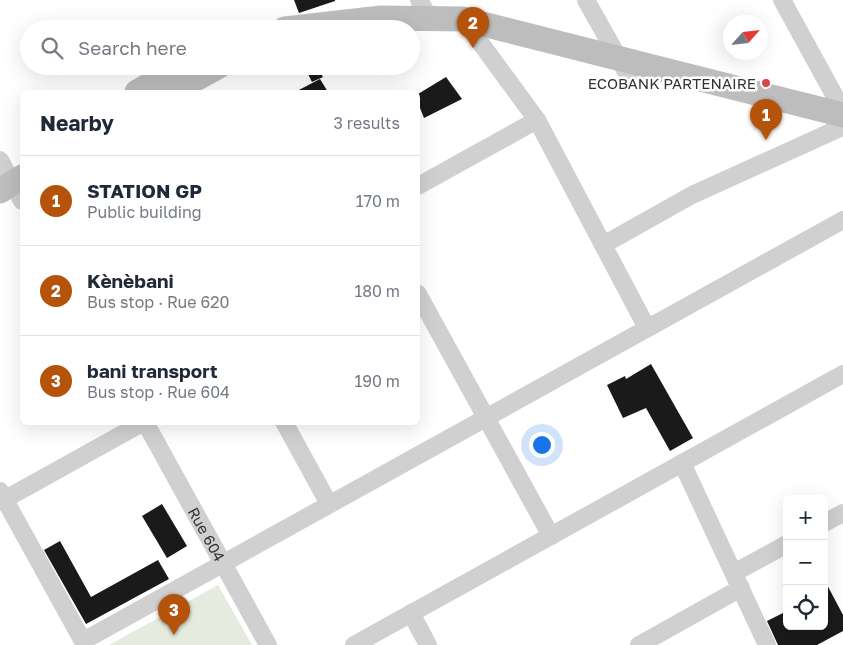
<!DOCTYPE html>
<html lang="en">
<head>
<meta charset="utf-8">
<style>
	:root { --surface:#fff; --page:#f6f6f7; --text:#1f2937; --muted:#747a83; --line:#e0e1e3; --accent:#b45309 }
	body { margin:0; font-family:"Golos Text",sans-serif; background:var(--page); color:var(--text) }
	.controls { position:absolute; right:15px; bottom:15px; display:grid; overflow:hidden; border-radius:8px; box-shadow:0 5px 20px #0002 }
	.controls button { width:45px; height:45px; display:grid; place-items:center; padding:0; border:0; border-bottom:1px solid var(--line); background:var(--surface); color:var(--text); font:25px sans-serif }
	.compass { position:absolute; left:723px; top:15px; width:45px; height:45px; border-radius:50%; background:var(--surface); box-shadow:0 5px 20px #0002; rotate:63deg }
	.you { position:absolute; left:541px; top:444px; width:18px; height:18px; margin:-12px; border:4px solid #fff; border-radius:50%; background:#1a73e8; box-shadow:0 0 0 8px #1a73e833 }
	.badge { display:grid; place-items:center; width:32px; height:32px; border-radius:50%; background:var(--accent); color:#fff; font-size:16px; font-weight:700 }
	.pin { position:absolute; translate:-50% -41px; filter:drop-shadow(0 1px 2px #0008) }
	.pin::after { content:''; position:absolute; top:26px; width:18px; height:15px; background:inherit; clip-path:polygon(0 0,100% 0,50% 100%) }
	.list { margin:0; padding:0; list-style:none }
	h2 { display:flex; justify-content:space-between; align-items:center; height:65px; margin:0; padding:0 20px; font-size:21px }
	h2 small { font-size:16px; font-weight:400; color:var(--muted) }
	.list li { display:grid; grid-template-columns:32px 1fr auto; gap:15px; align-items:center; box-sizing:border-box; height:90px; padding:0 20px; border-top:1px solid var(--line) }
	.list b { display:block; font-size:19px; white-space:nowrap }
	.list p { margin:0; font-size:16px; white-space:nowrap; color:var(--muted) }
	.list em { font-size:16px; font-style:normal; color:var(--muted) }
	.icon { flex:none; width:28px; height:28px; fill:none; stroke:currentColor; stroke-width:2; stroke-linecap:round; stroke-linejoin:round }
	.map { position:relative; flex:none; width:843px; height:645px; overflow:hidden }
	.search { position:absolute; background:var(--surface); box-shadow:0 5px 20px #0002; left:20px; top:20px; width:400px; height:55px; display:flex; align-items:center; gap:12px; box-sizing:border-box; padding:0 18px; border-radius:28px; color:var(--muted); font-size:19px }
	.panel { position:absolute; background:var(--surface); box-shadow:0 5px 20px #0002; left:20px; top:90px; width:400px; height:335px; border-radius:8px }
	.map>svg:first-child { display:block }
	.green { fill:#e5ebdf }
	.building { fill:#1a1a1a }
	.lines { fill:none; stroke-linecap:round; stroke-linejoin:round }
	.minor { stroke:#d0d0d0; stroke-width:18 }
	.secondary { stroke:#bdbdbd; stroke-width:25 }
	.poi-dot { fill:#d9454c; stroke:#fff; stroke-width:2 }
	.labels { text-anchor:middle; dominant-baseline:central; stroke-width:5; stroke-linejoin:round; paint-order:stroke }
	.poi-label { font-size:15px; fill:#333; stroke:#fff; text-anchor:end }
	.street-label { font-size:15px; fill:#333; stroke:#fff }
</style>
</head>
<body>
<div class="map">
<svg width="843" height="645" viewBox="0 0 843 645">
	<rect width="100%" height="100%" fill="#fff"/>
	<polygon class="green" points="218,585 252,645 109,645"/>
	<g class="building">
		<polygon points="294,0 335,0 335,1 299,13"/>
		<polygon points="314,66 317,66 323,77 312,82 306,70"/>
		<polygon points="446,77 462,99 424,118 418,103 418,94"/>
		<polygon points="320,79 328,92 295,92"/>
		<polygon points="651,364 693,438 670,451 646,408 623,418 607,385 625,376 626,379"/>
		<polygon points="162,504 187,546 167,558 142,516"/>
		<polygon points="60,541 91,597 158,560 169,579 86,624 44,550"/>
		<polygon points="824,579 843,615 843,631 817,645 778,645 767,621 787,611 787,626 824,626"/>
	</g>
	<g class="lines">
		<g class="minor">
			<polyline points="419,0 429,17"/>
			<polyline points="586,0 628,75"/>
			<polyline points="782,0 843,111"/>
			<polyline points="463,19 537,120 647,328"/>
			<polyline points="0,160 22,201"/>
			<polyline points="418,186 537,120"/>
			<polyline points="603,245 692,195 842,127"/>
			<polyline points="418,294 551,536"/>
			<path id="s1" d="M145,422L268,645"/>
			<polyline points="284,422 329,504"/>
			<polyline points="682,463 767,645"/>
			<polyline points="0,491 85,645"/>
			<polyline points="0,502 144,422"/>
			<polyline points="824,523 843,513"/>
			<polyline points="734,573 787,544"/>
			<polyline points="411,613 428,645"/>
			<polyline points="83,641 843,220"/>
			<polyline points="354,645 843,374"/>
			<polyline points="639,645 741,588"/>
		</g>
		<g class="secondary">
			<polyline points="285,29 381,18 463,19 843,115"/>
			<polyline points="137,92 182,66"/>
			<polyline points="172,92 219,66"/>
			<polyline points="0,191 22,177"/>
		</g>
	</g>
	<circle class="poi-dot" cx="766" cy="83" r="5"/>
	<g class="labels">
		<g class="poi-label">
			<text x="756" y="83">ECOBANK PARTENAIRE</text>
		</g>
		<g class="street-label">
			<text stroke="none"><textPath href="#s1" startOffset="128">Rue 604</textPath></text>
		</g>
	</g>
</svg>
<div class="controls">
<button>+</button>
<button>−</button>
<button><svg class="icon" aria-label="locate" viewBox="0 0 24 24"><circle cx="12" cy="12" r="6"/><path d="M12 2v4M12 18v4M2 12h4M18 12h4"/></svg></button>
</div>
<svg class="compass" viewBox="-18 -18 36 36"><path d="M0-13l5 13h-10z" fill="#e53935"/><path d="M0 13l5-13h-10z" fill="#747a83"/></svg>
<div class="you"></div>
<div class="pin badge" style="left:766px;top:140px">1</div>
<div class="pin badge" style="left:473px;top:48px">2</div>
<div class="pin badge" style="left:174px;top:635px">3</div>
<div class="search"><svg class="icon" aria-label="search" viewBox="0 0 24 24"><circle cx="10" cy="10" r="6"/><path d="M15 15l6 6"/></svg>Search here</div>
<section class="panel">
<h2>Nearby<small>3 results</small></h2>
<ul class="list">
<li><span class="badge">1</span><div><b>STATION GP</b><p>Public building</p></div><em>170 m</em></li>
<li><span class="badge">2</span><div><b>Kènèbani</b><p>Bus stop · Rue 620</p></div><em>180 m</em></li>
<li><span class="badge">3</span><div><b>bani transport</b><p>Bus stop · Rue 604</p></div><em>190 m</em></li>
</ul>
</section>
</div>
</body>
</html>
